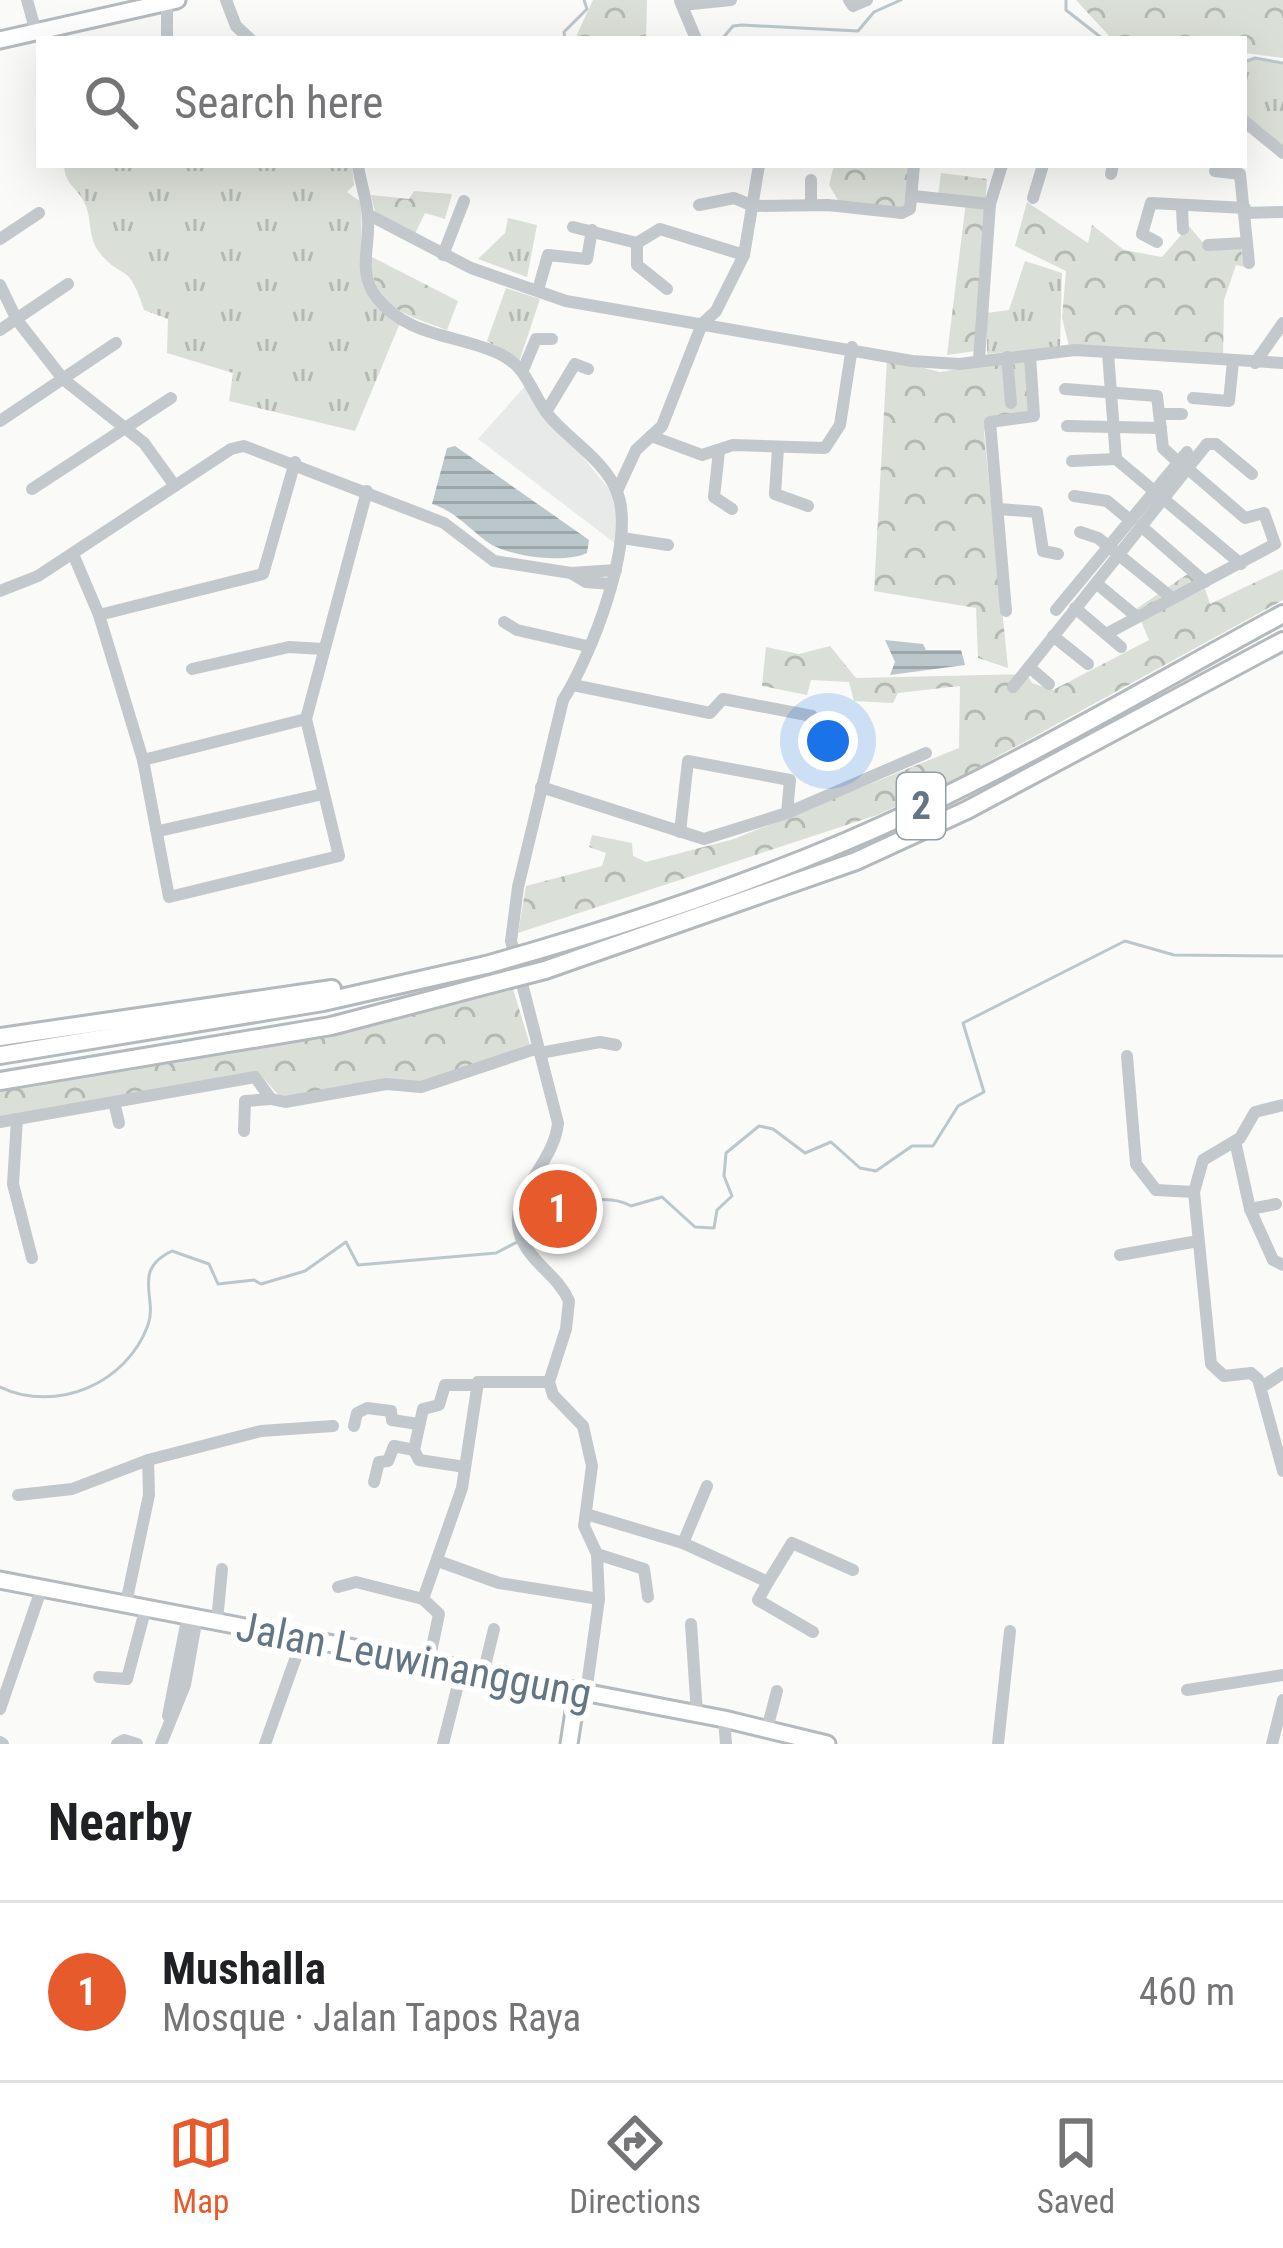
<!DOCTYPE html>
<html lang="en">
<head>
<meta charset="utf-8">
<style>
	:root { --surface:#fff; --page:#f2f2f2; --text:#202124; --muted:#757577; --line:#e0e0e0; --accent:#e75a2b }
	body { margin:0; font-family:"Roboto Condensed",sans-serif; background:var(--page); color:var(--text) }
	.you { position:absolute; left:828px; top:741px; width:42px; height:42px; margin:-30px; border:9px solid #fff; border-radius:50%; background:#1a73e8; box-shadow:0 0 0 18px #1a73e833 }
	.badge { display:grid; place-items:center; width:78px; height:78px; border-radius:50%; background:var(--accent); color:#fff; font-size:39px; font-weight:700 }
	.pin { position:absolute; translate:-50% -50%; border:6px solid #fff; box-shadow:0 3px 12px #0006 }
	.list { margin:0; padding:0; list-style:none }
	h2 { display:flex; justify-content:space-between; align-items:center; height:156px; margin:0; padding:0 48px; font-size:51px }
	h2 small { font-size:39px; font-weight:400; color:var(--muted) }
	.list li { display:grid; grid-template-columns:78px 1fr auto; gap:36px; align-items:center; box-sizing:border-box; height:180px; padding:0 48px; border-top:3px solid var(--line) }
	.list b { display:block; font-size:45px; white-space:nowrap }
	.list p { margin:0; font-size:39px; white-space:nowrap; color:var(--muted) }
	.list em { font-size:39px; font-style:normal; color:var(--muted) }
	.icon { flex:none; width:66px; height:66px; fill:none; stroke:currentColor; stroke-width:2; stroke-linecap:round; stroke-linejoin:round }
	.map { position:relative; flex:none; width:1283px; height:1744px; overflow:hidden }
	.search { position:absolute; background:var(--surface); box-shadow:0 12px 48px #0002; left:36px; right:36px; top:36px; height:132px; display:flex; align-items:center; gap:30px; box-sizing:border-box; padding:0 42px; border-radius:0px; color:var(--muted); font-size:45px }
	.sheet { height:336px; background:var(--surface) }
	nav { display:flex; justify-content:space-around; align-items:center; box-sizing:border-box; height:168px; border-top:3px solid var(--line); background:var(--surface); font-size:33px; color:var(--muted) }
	nav a { display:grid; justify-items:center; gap:6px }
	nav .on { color:var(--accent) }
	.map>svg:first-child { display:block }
	.built { fill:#e8e9e9 }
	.grass { fill:url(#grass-tufts) }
	.forest { fill:url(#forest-crowns) }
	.water { fill:url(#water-rules) }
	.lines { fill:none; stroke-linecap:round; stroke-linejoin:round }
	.stream { stroke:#bcc7cc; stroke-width:3 }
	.major-casing { stroke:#b4babe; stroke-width:21 }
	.highway-casing { stroke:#b4b9bd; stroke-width:22 }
	.minor { stroke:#c3c8cc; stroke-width:12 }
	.major { stroke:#fff; stroke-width:15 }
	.highway { stroke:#fff; stroke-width:16 }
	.highway-bridge-casing { stroke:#b4b9bd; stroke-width:22; stroke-linecap:butt }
	.highway-bridge { stroke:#fff; stroke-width:16 }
	.labels { text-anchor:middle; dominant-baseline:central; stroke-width:12; stroke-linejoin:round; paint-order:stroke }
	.shield { fill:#fff; stroke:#929ea8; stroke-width:3 }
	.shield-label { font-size:39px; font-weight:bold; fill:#647583 }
	.street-label { font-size:42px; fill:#647583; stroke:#fff }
</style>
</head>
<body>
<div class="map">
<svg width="1283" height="1744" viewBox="0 0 1283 1744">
	<defs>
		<pattern id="grass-tufts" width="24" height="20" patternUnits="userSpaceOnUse" patternTransform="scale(3)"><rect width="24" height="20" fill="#dadfd7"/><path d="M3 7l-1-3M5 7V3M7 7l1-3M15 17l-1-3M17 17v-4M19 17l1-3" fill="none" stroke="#b4b9b4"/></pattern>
		<pattern id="forest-crowns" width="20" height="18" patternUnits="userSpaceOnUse" patternTransform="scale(3)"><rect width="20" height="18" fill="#dadfd7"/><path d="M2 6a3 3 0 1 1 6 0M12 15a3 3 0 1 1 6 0" fill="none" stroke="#b4b9b4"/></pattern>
		<pattern id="water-rules" width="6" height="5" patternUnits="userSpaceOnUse" patternTransform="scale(3)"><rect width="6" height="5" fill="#bcc7cc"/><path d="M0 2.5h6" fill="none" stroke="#9ca6ab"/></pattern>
	</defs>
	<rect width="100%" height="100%" fill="#fafaf8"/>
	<polygon class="built" points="525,386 618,500 616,544 478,439"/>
	<g class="grass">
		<polygon points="1255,58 1283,63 1283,153 1244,121 1244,62"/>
		<path d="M64,165H352L354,185L347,192L361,202L363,286L400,323L355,431L229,401L233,373L167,353L168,319L144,310C128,259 123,282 99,252C88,237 92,222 86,206C80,189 64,185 64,165Z"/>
		<polygon points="508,218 537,225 527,277 478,259 505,233"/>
		<polygon points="1025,261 1062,273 1060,347 987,354 987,313 1009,310"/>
		<polygon points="506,288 540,299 519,362 487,341"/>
	</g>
	<g class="forest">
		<polygon points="593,0 647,0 646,39 575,39"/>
		<polygon points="1076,0 1283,0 1283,58 1244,53 1244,39 1112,39"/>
		<polygon points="834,165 913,165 908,208 839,202 829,185"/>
		<polygon points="941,173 987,179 976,351 947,355 966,202 938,196"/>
		<polygon points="414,191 452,194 445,219 425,213 414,236 376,216 371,195 409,199"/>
		<polygon points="1027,202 1088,243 1092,225 1124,250 1162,257 1189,226 1209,250 1241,249 1244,267 1236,265 1224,300 1223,357 1069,346 1062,318 1066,271 1015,246"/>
		<path d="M370,256L458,301L447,330C404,314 373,308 370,256Z"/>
		<polygon points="1028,358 1031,414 988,417 984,433 1008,668 978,658 976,608 874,591 887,359 940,372"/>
		<polygon points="1198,567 1210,604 1283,569 1283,600 953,781 877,815 518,933 526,886 602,866 606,853 589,847 592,835 632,843 633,856 646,862 734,839 959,748 960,686 898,693 893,703 854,701 849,682 811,680 807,695 762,686 766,647 799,654 830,646 856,678 1027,674 1032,683 1053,690 1149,640 1136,609"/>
		<polygon points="510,979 530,1045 421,1086 361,1083 280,1097 259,1073 0,1117 0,1081 331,1026"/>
	</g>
	<g class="water">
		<path d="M455,446L589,540L587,553C564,564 507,557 486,541C466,526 456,512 432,504L447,448Z"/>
		<polygon points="885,640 923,644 926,650 961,650 965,665 890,675 895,662"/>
	</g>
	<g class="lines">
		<g class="stream">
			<polyline points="1066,0 1066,10 1103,39"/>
			<polyline points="565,39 564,32 587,9 584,0"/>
			<polyline points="722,39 733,26 742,25 858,31 874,12 901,0"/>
			<polyline points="1244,62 1255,58 1283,63"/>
			<path d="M527,1236C555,1213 596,1187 631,1206L662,1197L695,1227L714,1228L717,1210L732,1196L724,1176L726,1153L759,1126L773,1129L805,1153L831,1142L860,1168L876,1171L912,1146H933L958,1106L984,1092L963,1023L1125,941L1174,955L1283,956"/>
			<path d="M0,1387C57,1414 127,1383 148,1325C158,1298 131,1270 172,1251L209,1264L218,1284L254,1280L261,1284L305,1271L346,1242L358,1265L496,1253L519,1241"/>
		</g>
		<g class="major-casing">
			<g id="major">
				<polyline points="0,40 177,0"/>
				<polyline points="0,1580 724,1719 827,1744"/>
				<polyline points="569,1744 577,1692"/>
			</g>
		</g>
		<g class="highway-casing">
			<g id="highway">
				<path d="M538,950C643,919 746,884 847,841C997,777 1139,692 1283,614"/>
				<polyline points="545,970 856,861 967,810 1283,641"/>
				<polyline points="0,1037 332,989"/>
				<polyline points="0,1055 323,1002 486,965"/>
				<polyline points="0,1081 331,1026 510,979"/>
			</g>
		</g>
		<g class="minor">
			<polyline points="27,0 36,32"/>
			<polyline points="226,0 236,26 250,39"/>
			<polyline points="849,0 853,6 867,0"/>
			<polyline points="680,1 696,39"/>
			<polyline points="682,5 731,0"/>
			<polyline points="167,39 167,2"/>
			<polyline points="1244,121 1283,153"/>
			<path d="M358,165C360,183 368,202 368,219C370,247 357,273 377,298C409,338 458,334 500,354C529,368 531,394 550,417C571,441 605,461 617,492C637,541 590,658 563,700L518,887L511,941L558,1123C554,1167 501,1198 523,1242C534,1265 559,1277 569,1301L566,1329L549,1382L553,1395L583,1426L592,1466L584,1526L597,1554L599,1599L586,1693"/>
			<polyline points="1215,171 1240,174 1249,263"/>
			<polyline points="1111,174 1113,165"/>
			<polyline points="913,196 990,204"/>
			<polyline points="1033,198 1043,165"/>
			<polyline points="699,205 734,198 753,206 828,205 902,213 910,209 914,165"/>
			<polyline points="811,205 811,180"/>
			<polyline points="1182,208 1183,229"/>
			<polyline points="1245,213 1283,212"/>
			<polyline points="369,215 471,268 566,301 912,361 959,364 1075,350 1283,363"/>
			<polyline points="573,227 637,243 660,229 744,255"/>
			<polyline points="0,239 39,213"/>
			<polyline points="1157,242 1142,234 1151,203 1245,208"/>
			<polyline points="637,243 637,265 667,289"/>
			<polyline points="1208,245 1246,243"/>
			<polyline points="443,255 464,201"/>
			<polyline points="0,285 17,320 63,379 144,443 175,486"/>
			<polyline points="538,290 548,255 587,259 592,230"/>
			<polyline points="0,330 68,284"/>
			<polyline points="1108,353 1116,459 1241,564"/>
			<polyline points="1007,357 1011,403"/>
			<polyline points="979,360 990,204 1002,165"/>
			<polyline points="1255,363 1283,323"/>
			<polyline points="523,370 536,339 552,339"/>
			<polyline points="1065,389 1157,396 1163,448 1178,462"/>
			<polyline points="1193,398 1229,401 1233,361"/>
			<polyline points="546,412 575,364 588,369"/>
			<polyline points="1160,414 1182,414"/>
			<polyline points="0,421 116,343"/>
			<polyline points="1067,426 1161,428"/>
			<polyline points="651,436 702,455 733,445 825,448 840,425 852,347"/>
			<polyline points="778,448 775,494 808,506"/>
			<polyline points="719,451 714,497 732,509"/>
			<polyline points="1072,461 1116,459"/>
			<polyline points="32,489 171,398"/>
			<polyline points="617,491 636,450 662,426 702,324 716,311 744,255 759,165"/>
			<polyline points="1074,496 1107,501 1130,520"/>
			<polyline points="999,509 1037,512 1043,551 1058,554"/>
			<polyline points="1141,526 1205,582"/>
			<polyline points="1080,532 1098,538 1172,598"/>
			<polyline points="622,538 668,545"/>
			<polyline points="73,554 99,615 143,760 169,897 339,856 306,719 367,491"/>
			<polyline points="571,573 586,582 611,584"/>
			<polyline points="1096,583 1137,617"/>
			<polyline points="0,591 38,576 231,449 244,446 444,523 494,561 571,573 616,570"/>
			<polyline points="1075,608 1121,647"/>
			<polyline points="1056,610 1187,452"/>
			<polyline points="1006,611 990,422 1034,416 1030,356"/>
			<polyline points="99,615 263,574 295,462"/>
			<polyline points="504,622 517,630 587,646"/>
			<polyline points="1106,634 1275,544 1264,513 1245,518 1187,468"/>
			<polyline points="1053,636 1088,664"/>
			<polyline points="1029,667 1049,684"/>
			<polyline points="192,669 289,647 323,649"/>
			<polyline points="573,685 710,713 723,699 812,716"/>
			<polyline points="1013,687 1207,444 1216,444 1252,474"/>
			<polyline points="143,760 306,719"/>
			<polyline points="541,787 704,839 787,813 926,753"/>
			<polyline points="159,831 323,794"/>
			<polyline points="680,832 688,761 790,780 787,813"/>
			<polyline points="540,1053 600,1042 616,1045"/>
			<polyline points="1127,1056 1136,1164 1156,1190 1194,1192"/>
			<polyline points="114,1102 119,1123"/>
			<polyline points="1283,1105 1255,1112 1240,1138 1203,1160 1194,1192 1211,1364 1224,1376 1251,1373 1258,1379 1283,1471"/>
			<polyline points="17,1119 13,1184 32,1258"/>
			<polyline points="0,1122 255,1077 271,1099 285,1102 386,1084 421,1087 538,1048"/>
			<polyline points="244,1131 245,1101 271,1099"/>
			<polyline points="1235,1141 1250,1209 1273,1260 1283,1265"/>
			<polyline points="1250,1209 1276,1204"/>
			<polyline points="1120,1255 1198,1241"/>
			<polyline points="1262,1387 1283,1373"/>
			<polyline points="354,1426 357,1413 367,1408 391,1411 392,1420 418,1424"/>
			<polyline points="414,1450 423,1409 439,1405 445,1385 477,1385"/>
			<polyline points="374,1482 379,1462 388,1461 394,1446 414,1450 419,1460 465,1467"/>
			<polyline points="18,1495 72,1489 148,1460"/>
			<polyline points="586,1514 683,1543 768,1582 792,1543 853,1570"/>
			<polyline points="683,1543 707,1486"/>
			<polyline points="597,1554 644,1569 648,1597"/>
			<polyline points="438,1561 499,1583 599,1599"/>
			<polyline points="768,1582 758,1600 813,1632"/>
			<polyline points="338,1587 356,1582 423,1599 462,1488 478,1382 549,1382"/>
			<polyline points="423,1599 439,1614 429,1662"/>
			<polyline points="126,1603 149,1495 148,1460 261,1431 333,1426"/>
			<polyline points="217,1621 222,1569"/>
			<polyline points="691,1624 697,1714"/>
			<polyline points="483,1674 494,1629"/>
			<polyline points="99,1677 127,1679 146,1607"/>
			<polyline points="1187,1690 1283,1675"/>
			<polyline points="0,1709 42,1587"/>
			<polyline points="168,1716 188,1615"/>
			<polyline points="724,1719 726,1744"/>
			<polyline points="767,1729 777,1691"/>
			<polyline points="0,1742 3,1744"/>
			<polyline points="117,1744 124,1740 137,1744"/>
			<polyline points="161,1744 185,1685 197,1617"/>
			<polyline points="265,1744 302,1640"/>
			<polyline points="443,1744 462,1669"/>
			<polyline points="998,1744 1010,1631"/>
			<polyline points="1272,1744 1283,1700"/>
		</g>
		<use href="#major" class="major"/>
		<use href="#highway" class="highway"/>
		<g class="highway-bridge-casing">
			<g id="highway-bridge">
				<polyline points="486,965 538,950"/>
				<polyline points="510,979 545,970"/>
			</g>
		</g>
		<use href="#highway-bridge" class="highway-bridge"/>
	</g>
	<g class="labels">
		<rect class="shield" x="897" y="773" width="48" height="66" rx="9"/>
		<g class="shield-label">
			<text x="921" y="806">2</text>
		</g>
		<g class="street-label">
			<text transform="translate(414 1660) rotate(11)">Jalan Leuwinanggung</text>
		</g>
	</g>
</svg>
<div class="you"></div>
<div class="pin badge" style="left:558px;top:1209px">1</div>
<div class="search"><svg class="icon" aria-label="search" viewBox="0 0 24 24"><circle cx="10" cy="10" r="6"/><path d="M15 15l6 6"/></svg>Search here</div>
</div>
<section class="sheet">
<h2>Nearby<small></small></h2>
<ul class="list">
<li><span class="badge">1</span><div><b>Mushalla</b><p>Mosque · Jalan Tapos Raya</p></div><em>460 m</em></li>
</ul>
</section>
<nav>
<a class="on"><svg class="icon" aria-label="map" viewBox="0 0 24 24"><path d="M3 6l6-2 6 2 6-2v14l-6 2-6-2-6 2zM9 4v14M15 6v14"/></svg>Map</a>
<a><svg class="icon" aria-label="directions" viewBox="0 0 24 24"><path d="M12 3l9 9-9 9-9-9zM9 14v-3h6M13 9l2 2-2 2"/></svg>Directions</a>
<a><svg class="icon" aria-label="saved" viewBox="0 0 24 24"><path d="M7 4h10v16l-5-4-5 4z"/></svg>Saved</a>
</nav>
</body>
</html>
